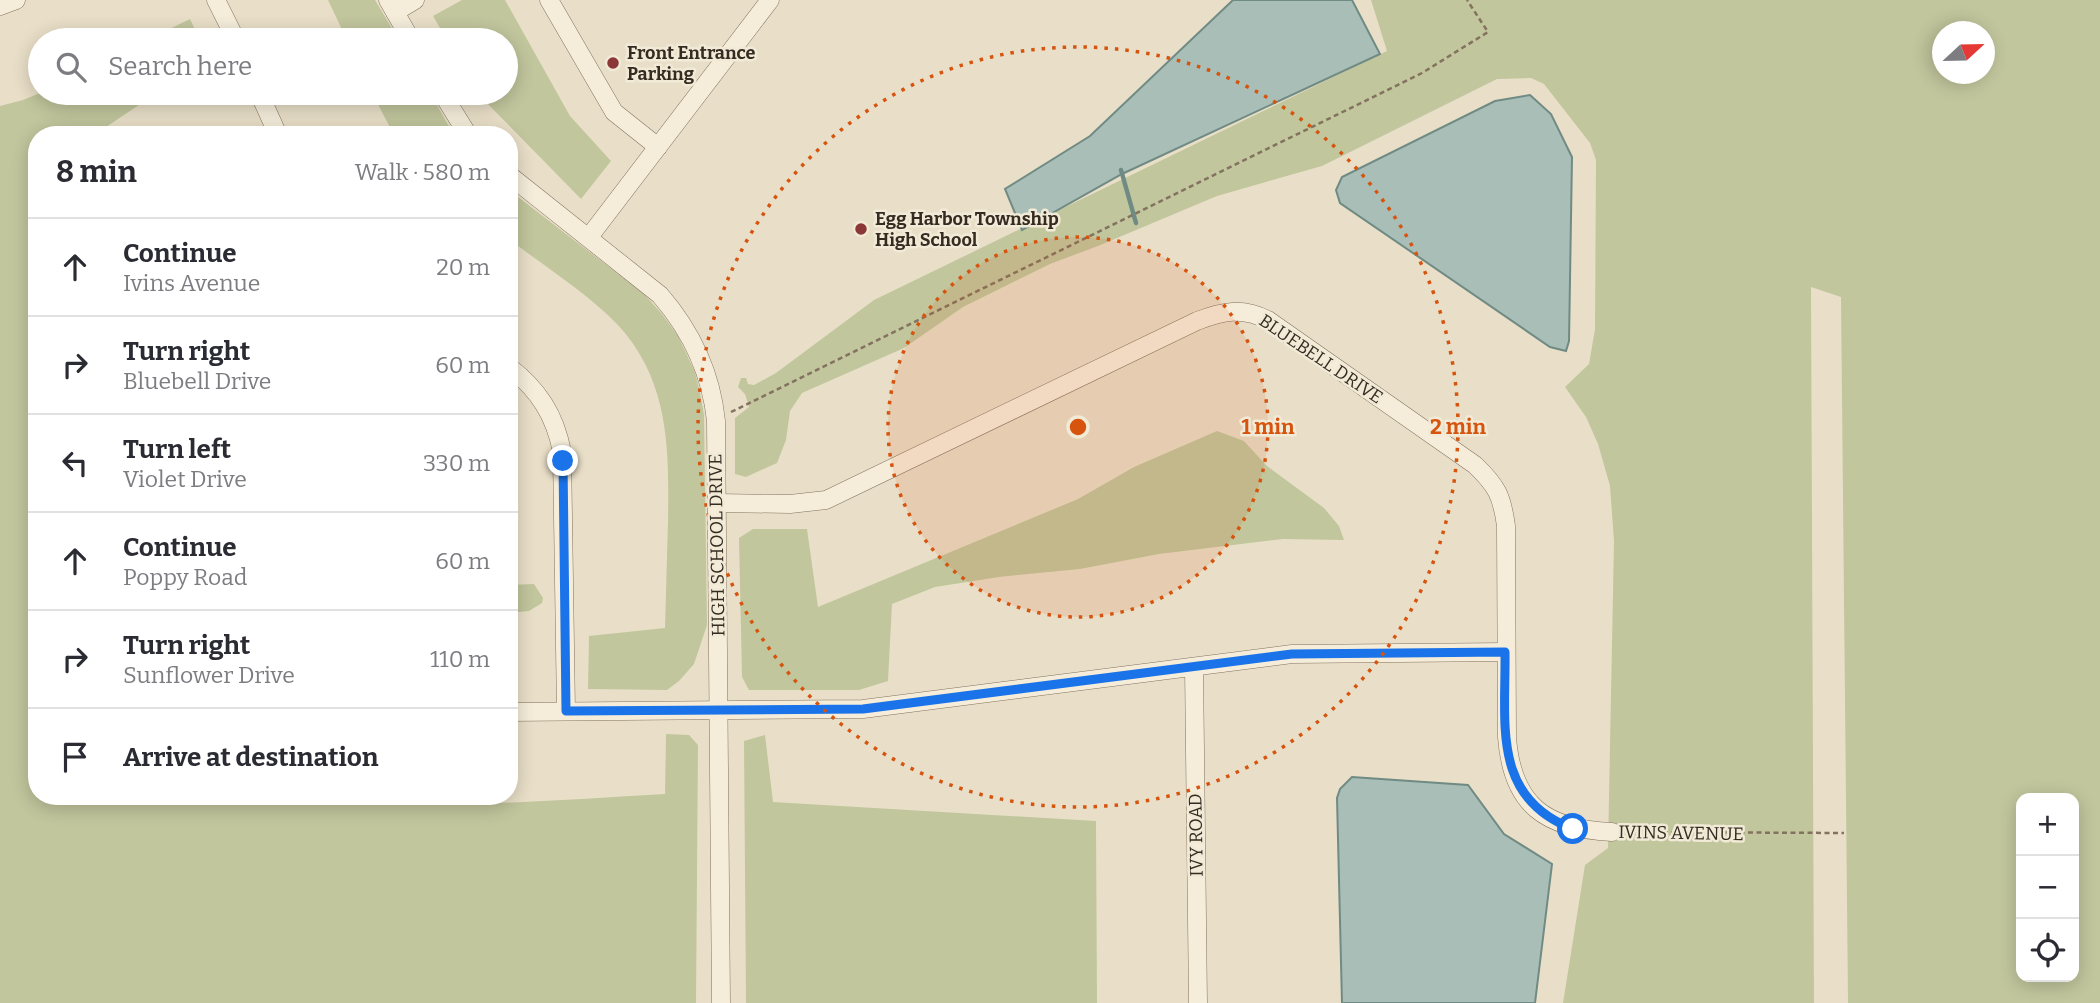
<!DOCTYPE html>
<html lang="en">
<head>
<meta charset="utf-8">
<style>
	:root { --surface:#fff; --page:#f2f2f3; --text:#2b2b33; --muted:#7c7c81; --line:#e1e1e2 }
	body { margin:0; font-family:Bitter,serif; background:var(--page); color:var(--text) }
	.controls { position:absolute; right:21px; bottom:21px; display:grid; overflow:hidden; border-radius:14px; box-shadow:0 4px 18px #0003 }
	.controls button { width:63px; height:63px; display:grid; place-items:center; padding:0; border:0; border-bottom:2px solid var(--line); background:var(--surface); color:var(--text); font:35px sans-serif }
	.compass { position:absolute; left:1932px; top:21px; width:63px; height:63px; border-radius:50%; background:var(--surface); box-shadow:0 4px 18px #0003; rotate:68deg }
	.stop { position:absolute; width:21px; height:21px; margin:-16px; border:5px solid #1a73e8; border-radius:50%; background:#fff }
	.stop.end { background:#1a73e8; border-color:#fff; box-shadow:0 2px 7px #0008 }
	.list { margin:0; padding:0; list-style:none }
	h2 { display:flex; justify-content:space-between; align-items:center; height:91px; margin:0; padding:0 28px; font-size:30px }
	h2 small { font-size:23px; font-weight:400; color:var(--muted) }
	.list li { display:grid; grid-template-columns:46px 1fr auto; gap:21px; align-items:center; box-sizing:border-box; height:98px; padding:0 28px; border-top:2px solid var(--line) }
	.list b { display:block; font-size:26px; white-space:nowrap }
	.list p { margin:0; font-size:23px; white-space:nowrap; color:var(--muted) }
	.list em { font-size:23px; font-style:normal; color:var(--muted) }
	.icon { flex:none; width:38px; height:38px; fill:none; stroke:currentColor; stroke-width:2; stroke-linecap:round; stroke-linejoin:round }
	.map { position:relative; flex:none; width:2100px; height:1003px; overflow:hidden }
	.search { position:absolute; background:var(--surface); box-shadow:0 4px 18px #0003; left:28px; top:28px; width:490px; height:77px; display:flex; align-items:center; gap:18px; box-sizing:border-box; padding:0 24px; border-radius:38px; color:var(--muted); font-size:26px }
	.panel { position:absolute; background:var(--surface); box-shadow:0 4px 18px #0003; left:28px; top:126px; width:490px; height:679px; border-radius:28px }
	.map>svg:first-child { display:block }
	.green { fill:#c1c69d; fill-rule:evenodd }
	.water { fill:#a8beb7; stroke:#708b84; stroke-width:2 }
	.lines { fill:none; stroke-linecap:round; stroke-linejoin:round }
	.stream { stroke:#708b84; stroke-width:4.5 }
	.minor-casing { stroke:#83725f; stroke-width:19 }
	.path { stroke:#83725f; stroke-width:2.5; stroke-dasharray:5 3.5; stroke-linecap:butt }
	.minor { stroke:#f5edda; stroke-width:18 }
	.route { stroke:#1a73e8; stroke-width:9 }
	.ring { fill:none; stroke:#d6540e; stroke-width:3.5; stroke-dasharray:3.5 7 }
	.poi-dot { fill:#8b3637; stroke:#f1ead7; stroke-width:2.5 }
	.labels { text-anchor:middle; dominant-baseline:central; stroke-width:5; stroke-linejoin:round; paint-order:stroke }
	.poi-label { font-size:18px; font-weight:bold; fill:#352b21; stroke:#f1ead7; text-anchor:start }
	.street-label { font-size:18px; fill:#352b21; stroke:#f1ead7 }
	.centre { fill:#d6540e; stroke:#f1ead7; stroke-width:3.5 }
	.ring-label { font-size:21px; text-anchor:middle; font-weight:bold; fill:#d6540e; stroke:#f1ead7; stroke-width:5; stroke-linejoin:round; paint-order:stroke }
</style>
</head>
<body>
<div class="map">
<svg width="2100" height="1003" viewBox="0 0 2100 1003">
	<rect width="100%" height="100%" fill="#e9dfc8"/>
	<g class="green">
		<polygon points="328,0 375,0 399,40 347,40"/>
		<polygon points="462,0 505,0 570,116 611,161 581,199 479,95 477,93 506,93 506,40 447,40 433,16"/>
		<path d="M1371,0H2100V1003H1848L1841,297L1811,287L1814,1003H1563L1585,865L1608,848L1614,541L1610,486L1598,444L1586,417L1565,387L1589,364L1595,329L1596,160L1590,143L1544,84L1531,78L1497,79L1322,166L1217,196L1098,246L1050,264L963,307L904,348L802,393L790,411L786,440L777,463L746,477L735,474V418L749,407L745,394L738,387L741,378H746L748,384L754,385L776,373L874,300L1387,51ZM1942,32H1984V74H1942ZM2021,798H2074V977H2021Z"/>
		<polygon points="190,19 200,40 147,40"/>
		<path d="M40,93H157L103,129L98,135H37V796H63L80,802H237L247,796H363C388,807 417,804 443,804C517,804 591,798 665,794L666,734L689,735L698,745L696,1003H0V106L23,100Z"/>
		<polygon points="372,93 430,93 454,135 394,135"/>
		<path d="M509,190L644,294L662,314L678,336L695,372L700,393L704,415L707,625L694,664L679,681L667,690L588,689L589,636L665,628C666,593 667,557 668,521C669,450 670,382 618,325C586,292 545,267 509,239Z"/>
		<polygon points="1217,431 1244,441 1267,466 1324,508 1339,526 1344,540 1283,539 1159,554 1080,569 999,577 935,587 892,604 888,681 859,690 749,690 742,677 739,538 753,529 807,529 818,607 1078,499 1134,467"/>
		<polygon points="534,584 543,598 542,603 529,611 509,613 509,585"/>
		<polygon points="765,735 773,802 1096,821 1097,1003 746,1003 744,741"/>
	</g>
	<g class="water">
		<polygon points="1233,0 1352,0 1380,54 1122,174 1022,230 1005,189 1090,136"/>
		<polygon points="1530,95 1551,114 1572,157 1569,341 1566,351 1550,347 1340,203 1336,190 1342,177 1495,101"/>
		<polygon points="1352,777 1468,785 1504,834 1552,864 1535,1003 1342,1003 1337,798 1340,789"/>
	</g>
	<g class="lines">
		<polyline class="stream" points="1121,170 1136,223"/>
		<g class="minor-casing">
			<g id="minor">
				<polyline points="216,0 236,40"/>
				<polyline points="388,0 411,40"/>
				<polyline points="549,0 614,112 658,147"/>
				<polyline points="0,6 16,0"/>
				<polyline points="395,12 415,0"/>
				<polyline points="259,93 278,135"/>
				<polyline points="442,93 468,135"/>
				<path d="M509,175L660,295C692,332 711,372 716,421L721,1003"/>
				<polyline points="589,237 770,0"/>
				<path d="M509,367C538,389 555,415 562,452L566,711"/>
				<path d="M717,503L790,504L826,500L1197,321C1223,311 1242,307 1268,320L1475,465C1497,486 1502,496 1506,526L1507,737C1512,806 1546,829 1612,832"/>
				<polyline points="1194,667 1198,1003"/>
				<polyline points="509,712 863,709 1292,654 1505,652"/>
			</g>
		</g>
		<g class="path">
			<polyline points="731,412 1422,73 1488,32 1467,0"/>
			<polyline points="1629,832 1844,833"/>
		</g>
		<use href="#minor" class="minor"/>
	</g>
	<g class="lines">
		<path class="route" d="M563,461L566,711L863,709L1292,654L1505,652C1506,723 1491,798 1573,829"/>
	</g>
	<circle cx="1078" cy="427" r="190" fill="#d6540e" fill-opacity=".12"/>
	<g class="ring">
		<circle cx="1078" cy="427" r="190"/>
		<circle cx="1078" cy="427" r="380"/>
	</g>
	<g class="poi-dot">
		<circle cx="613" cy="63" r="7"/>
		<circle cx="861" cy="229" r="7"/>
	</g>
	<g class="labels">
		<g class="poi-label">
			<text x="627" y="53">Front Entrance<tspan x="627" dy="21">Parking</tspan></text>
			<text x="875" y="219">Egg Harbor Township<tspan x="875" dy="21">High School</tspan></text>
		</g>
		<g class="street-label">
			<text transform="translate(1321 359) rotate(34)">BLUEBELL DRIVE</text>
			<text transform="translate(717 545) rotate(-91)">HIGH SCHOOL DRIVE</text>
			<text transform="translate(1681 833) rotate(1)">IVINS AVENUE</text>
			<text transform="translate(1196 835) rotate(-91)">IVY ROAD</text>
		</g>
	</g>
	<circle cx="1078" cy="427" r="10" class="centre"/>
	<g class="ring-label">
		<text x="1268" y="434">1 min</text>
		<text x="1458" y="434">2 min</text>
	</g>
</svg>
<div class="controls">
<button>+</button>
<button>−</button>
<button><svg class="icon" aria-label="locate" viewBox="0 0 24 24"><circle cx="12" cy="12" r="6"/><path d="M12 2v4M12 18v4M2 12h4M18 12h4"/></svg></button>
</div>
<svg class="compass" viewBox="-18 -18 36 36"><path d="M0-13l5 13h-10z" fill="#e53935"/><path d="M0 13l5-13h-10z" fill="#7c7c81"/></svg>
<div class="stop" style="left:1573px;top:829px"></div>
<div class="stop end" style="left:563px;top:461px"></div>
<div class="search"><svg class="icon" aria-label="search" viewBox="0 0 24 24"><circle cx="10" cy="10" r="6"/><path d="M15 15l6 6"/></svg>Search here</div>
<section class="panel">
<h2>8 min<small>Walk · 580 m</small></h2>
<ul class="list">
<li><svg class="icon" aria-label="ahead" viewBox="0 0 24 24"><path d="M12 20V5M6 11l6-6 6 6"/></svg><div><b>Continue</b><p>Ivins Avenue</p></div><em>20 m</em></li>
<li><svg class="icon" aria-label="right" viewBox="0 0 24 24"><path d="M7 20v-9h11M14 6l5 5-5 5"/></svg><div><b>Turn right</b><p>Bluebell Drive</p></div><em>60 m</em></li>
<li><svg class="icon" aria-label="left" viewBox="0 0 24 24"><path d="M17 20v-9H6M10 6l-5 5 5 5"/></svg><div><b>Turn left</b><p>Violet Drive</p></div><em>330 m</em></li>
<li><svg class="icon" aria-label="ahead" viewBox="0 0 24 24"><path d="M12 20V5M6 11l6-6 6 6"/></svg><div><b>Continue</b><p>Poppy Road</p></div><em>60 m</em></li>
<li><svg class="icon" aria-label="right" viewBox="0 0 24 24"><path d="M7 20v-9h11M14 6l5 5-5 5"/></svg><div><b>Turn right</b><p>Sunflower Drive</p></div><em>110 m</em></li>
<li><svg class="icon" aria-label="arrive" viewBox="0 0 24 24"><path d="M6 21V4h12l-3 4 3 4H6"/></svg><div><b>Arrive at destination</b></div></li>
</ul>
</section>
</div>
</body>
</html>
